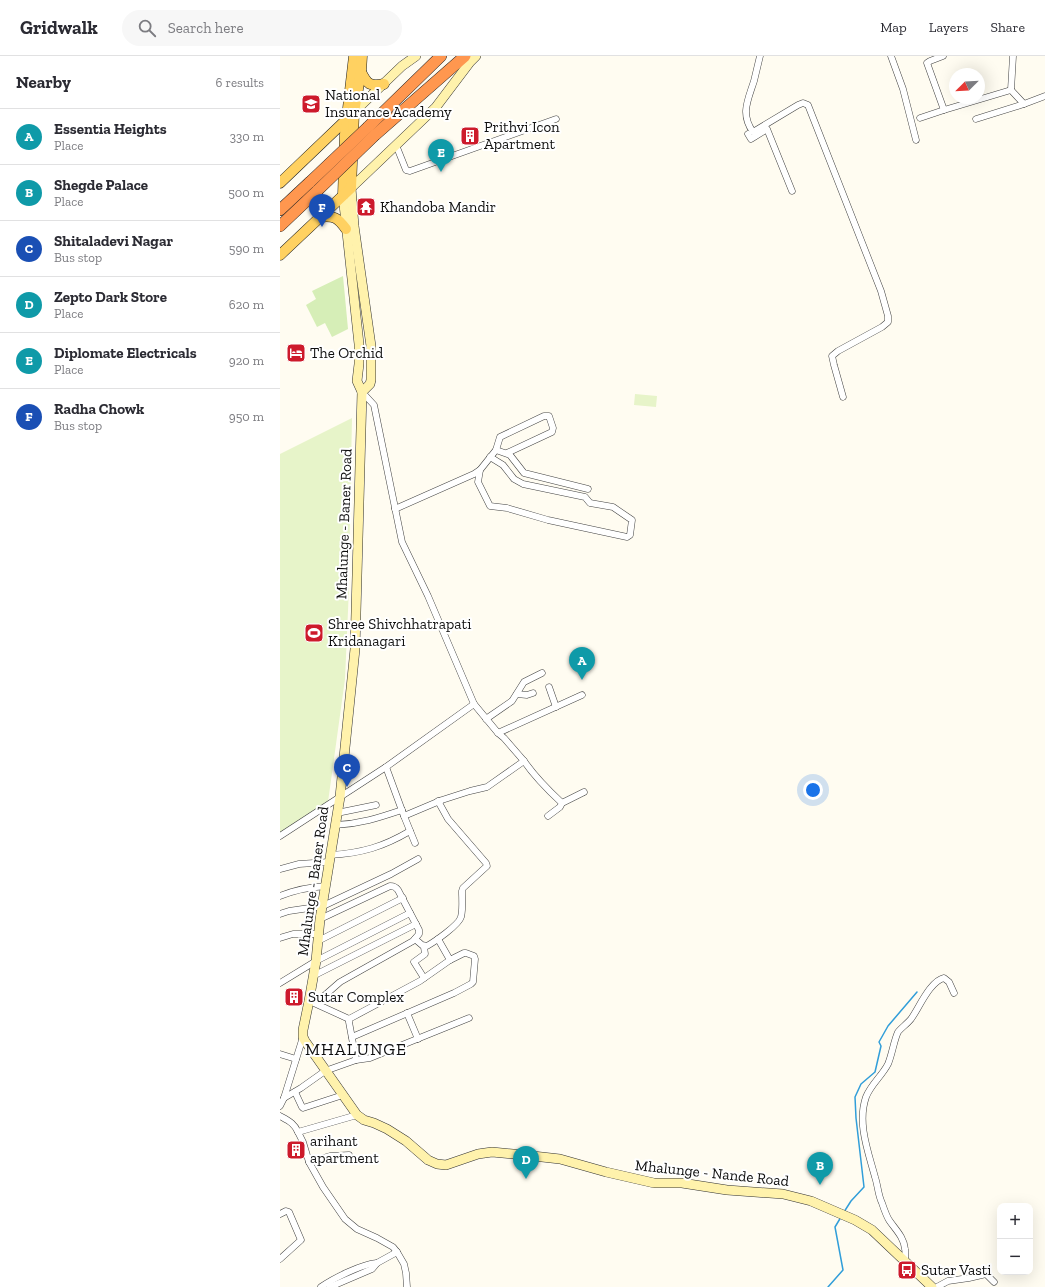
<!DOCTYPE html>
<html lang="en">
<head>
<meta charset="utf-8">
<style>
	:root { --surface:#fff; --page:#f7f7f7; --text:#2b2b33; --muted:#7c7c81; --line:#e1e1e2; --accent:#d93025 }
	body { margin:0; font-family:"Zilla Slab",serif; background:var(--page); color:var(--text) }
	.controls { position:absolute; right:12px; bottom:12px; display:grid; overflow:hidden; border-radius:8px; box-shadow:0 4px 16px #0002 }
	.controls button { width:36px; height:36px; display:grid; place-items:center; padding:0; border:0; border-bottom:1px solid var(--line); background:var(--surface); color:var(--text); font:20px sans-serif }
	.compass { position:absolute; left:669px; top:12px; width:36px; height:36px; border-radius:50%; background:var(--surface); box-shadow:0 4px 16px #0002; rotate:246deg }
	.you { position:absolute; left:533px; top:734px; width:14px; height:14px; margin:-10px; border:3px solid #fff; border-radius:50%; background:#1a73e8; box-shadow:0 0 0 6px #1a73e833 }
	.badge { display:grid; place-items:center; width:26px; height:26px; border-radius:50%; background:var(--accent); color:#fff; font-size:13px; font-weight:700 }
	.pin { position:absolute; translate:-50% -33px; filter:drop-shadow(0 1px 2px #0008) }
	.pin::after { content:''; position:absolute; top:21px; width:14px; height:12px; background:inherit; clip-path:polygon(0 0,100% 0,50% 100%) }
	.list { margin:0; padding:0; list-style:none }
	h2 { display:flex; justify-content:space-between; align-items:center; height:52px; margin:0; padding:0 16px; font-size:17px }
	h2 small { font-size:13px; font-weight:400; color:var(--muted) }
	.list li { display:grid; grid-template-columns:26px 1fr auto; gap:12px; align-items:center; box-sizing:border-box; height:56px; padding:0 16px; border-top:1px solid var(--line) }
	.list b { display:block; font-size:15px; white-space:nowrap }
	.list p { margin:0; font-size:13px; white-space:nowrap; color:var(--muted) }
	.list em { font-size:13px; font-style:normal; color:var(--muted) }
	.icon { flex:none; width:22px; height:22px; fill:none; stroke:currentColor; stroke-width:2; stroke-linecap:round; stroke-linejoin:round }
	.map { position:relative; flex:none; width:765px; height:1231px; overflow:hidden }
	header { display:flex; align-items:center; gap:24px; box-sizing:border-box; height:56px; padding:0 20px; background:var(--surface); border-bottom:1px solid var(--line) }
	header strong { font-size:19px }
	nav { display:flex; gap:22px; margin-inline-start:auto; font-size:14px }
	.search { width:280px; height:36px; background:var(--page); display:flex; align-items:center; gap:10px; box-sizing:border-box; padding:0 14px; border-radius:22px; color:var(--muted); font-size:15px }
	main { display:flex }
	aside { flex:1; background:var(--surface) }
	.map>svg:first-child { display:block }
	.grass { fill:#d6eeb7 }
	.pitch { fill:#e7f4c9 }
	.lines { fill:none; stroke-linecap:round; stroke-linejoin:round }
	.stream { stroke:#319ed9; stroke-width:1.5 }
	.street-casing { stroke:#424242; stroke-width:7 }
	.secondary-casing { stroke:#313131; stroke-width:10 }
	.primary-casing { stroke:#202020; stroke-width:11 }
	.highway-casing { stroke:#202020; stroke-width:12 }
	.street { stroke:#fff; stroke-width:6 }
	.secondary { stroke:#fff2ac; stroke-width:9 }
	.primary { stroke:#ffd161; stroke-width:10 }
	.highway { stroke:#ff974f; stroke-width:11 }
	.highway-bridge-casing { stroke:#202020; stroke-width:12; stroke-linecap:butt }
	.highway-bridge { stroke:#ff974f; stroke-width:11 }
	.labels { text-anchor:middle; dominant-baseline:central; stroke-width:4; stroke-linejoin:round; paint-order:stroke }
	.poi-label { font-size:15px; fill:#0f0f0f; stroke:#fff; text-anchor:start }
	.street-label { font-size:15px; fill:#0f0f0f; stroke:#fff }
	.quarter-label { font-size:17px; letter-spacing:1px; fill:#0f0f0f; stroke:#fff }
</style>
</head>
<body>
<header>
<strong>Gridwalk</strong>
<div class="search"><svg class="icon" aria-label="search" viewBox="0 0 24 24"><circle cx="10" cy="10" r="6"/><path d="M15 15l6 6"/></svg>Search here</div>
<nav><a>Map</a><a>Layers</a><a>Share</a></nav>
</header>
<main>
<aside>
<h2>Nearby<small>6 results</small></h2>
<ul class="list">
<li><span class="badge" style="background:#0f9aa8">A</span><div><b>Essentia Heights</b><p>Place</p></div><em>330 m</em></li>
<li><span class="badge" style="background:#0f9aa8">B</span><div><b>Shegde Palace</b><p>Place</p></div><em>500 m</em></li>
<li><span class="badge" style="background:#1a4fb4">C</span><div><b>Shitaladevi Nagar</b><p>Bus stop</p></div><em>590 m</em></li>
<li><span class="badge" style="background:#0f9aa8">D</span><div><b>Zepto Dark Store</b><p>Place</p></div><em>620 m</em></li>
<li><span class="badge" style="background:#0f9aa8">E</span><div><b>Diplomate Electricals</b><p>Place</p></div><em>920 m</em></li>
<li><span class="badge" style="background:#1a4fb4">F</span><div><b>Radha Chowk</b><p>Bus stop</p></div><em>950 m</em></li>
</ul>
</aside>
<div class="map">
<svg width="765" height="1231" viewBox="0 0 765 1231">
	<rect width="100%" height="100%" fill="#fffcf1"/>
	<polygon class="grass" points="63,220 68,273 52,281 45,267 37,271 26,249 36,243 32,235"/>
	<g class="pitch">
		<polygon points="355,338 377,340 376,351 354,349"/>
		<polygon points="72,362 69,514 60,524 63,530 69,532 65,623 48,746 0,777 0,398"/>
	</g>
	<g class="lines">
		<g class="stream">
			<polyline points="564,1156 571,1145 584,1131 576,1062 575,1041 581,1028 595,1016 601,990 599,986 608,970 637,936"/>
			<polyline points="548,1231 563,1214 555,1171 561,1161"/>
		</g>
		<g class="street-casing">
			<g id="street">
				<path d="M480,0C478,8 476,17 474,25C468,44 460,58 473,76L518,49L523,47L528,49L601,235L608,260V266L602,271L558,295L552,300L554,309L563,341"/>
				<polyline points="611,0 623,33 636,84"/>
				<polyline points="731,34 733,0"/>
				<polyline points="664,54 731,34 744,48 765,40"/>
				<polyline points="640,62 664,54 647,7 650,5 663,0"/>
				<polyline points="696,63 744,48"/>
				<polyline points="468,78 471,83 487,73 512,135"/>
				<polyline points="116,89 126,114 130,115 276,63"/>
				<polyline points="216,394 230,399 244,417 308,433"/>
				<polyline points="200,414 198,426 210,450 227,452 268,464 347,481 350,479 352,464 333,451 310,447 305,441 243,428 234,423 223,409 210,401"/>
				<polyline points="115,453 194,418 200,414 216,394 220,381 264,360 269,360 273,372 272,376 227,397"/>
				<polyline points="269,631 276,651"/>
				<polyline points="237,638 247,639 253,637"/>
				<polyline points="194,648 218,677 302,639"/>
				<polyline points="206,663 232,645 244,626 262,617"/>
				<path d="M244,705C255,721 268,734 282,747L280,751L268,760"/>
				<polyline points="106,711 124,760 162,744 190,735 207,731 244,705 224,682 218,677"/>
				<polyline points="282,747 304,736"/>
				<polyline points="57,757 96,749"/>
				<polyline points="124,760 135,787"/>
				<path d="M55,769C80,768 98,762 122,754"/>
				<polyline points="0,780 106,711 194,648 148,540 122,486 94,349 82,336"/>
				<path d="M50,799C82,797 103,791 130,775"/>
				<polyline points="0,813 19,808 49,806"/>
				<path d="M0,840C15,834 29,831 46,830"/>
				<polyline points="0,858 9,855 43,850 111,818 138,803"/>
				<polyline points="0,882 13,878 39,878"/>
				<path d="M135,883L142,889L147,890C154,886 179,869 181,861C183,854 182,843 182,835L183,832L207,810L206,807L168,763L158,745"/>
				<polyline points="38,885 123,842"/>
				<polyline points="33,920 136,868"/>
				<polyline points="144,922 134,906 145,898 144,891"/>
				<polyline points="0,927 36,905 130,857"/>
				<polyline points="34,947 69,963"/>
				<path d="M36,947L60,926L133,885L139,878V874L118,834C116,831 114,830 110,830L40,863"/>
				<polyline points="127,957 138,983"/>
				<polyline points="72,981 174,937 191,928 193,926 195,903 194,900 186,897 184,897 170,904 158,883"/>
				<polyline points="0,998 16,1003"/>
				<polyline points="76,1004 69,966 69,963 140,925 170,904"/>
				<polyline points="15,1036 22,1051 23,1052 63,1039"/>
				<polyline points="4,1042 21,1032 45,1015 76,1004 90,1002 189,962"/>
				<polyline points="0,1050 4,1042 23,981"/>
				<path d="M0,1060C9,1065 14,1067 18,1076L77,1059"/>
				<polyline points="18,1076 23,1086 29,1106"/>
				<polyline points="69,1099 50,1100 29,1106 43,1131 65,1163 77,1173 97,1182 113,1191 117,1196 124,1208 126,1217 127,1231"/>
				<polyline points="0,1158 6,1155 9,1156 21,1184 0,1203"/>
				<path d="M625,1205C625,1201 626,1196 625,1193C624,1181 615,1173 609,1164C606,1159 604,1153 602,1147C598,1139 598,1130 595,1121C588,1095 577,1067 586,1041C591,1028 602,1020 608,1008C612,999 614,984 618,976C621,972 627,968 631,963C639,952 650,925 664,922L669,926L674,937"/>
				<path d="M41,1231C54,1222 82,1208 97,1207"/>
				<polyline points="50,1231 92,1213 97,1207 117,1196"/>
				<polyline points="657,1231 668,1225 689,1222 706,1218 714,1226"/>
			</g>
		</g>
		<g class="secondary-casing">
			<g id="secondary">
				<polyline points="74,56 122,10 136,0"/>
				<polyline points="63,139 79,288 79,308 77,325 82,336 75,593 60,741 40,863 36,905 29,945 23,974 23,981 25,985 77,1059 84,1064 94,1067 107,1073 126,1085 148,1104 157,1108 166,1109 198,1098 212,1096 244,1099 280,1103 326,1116 374,1127 402,1127 447,1134 503,1138 531,1145 575,1164 592,1174 652,1231"/>
				<polyline points="82,336 90,328 91,324 91,290 74,170 71,132 156,51 190,6 196,0"/>
			</g>
		</g>
		<g class="primary-casing">
			<g id="primary">
				<path d="M81,16C87,28 90,31 104,28"/>
				<polyline points="0,127 68,62"/>
				<polyline points="63,139 65,78 74,0"/>
				<path d="M40,161C54,159 58,162 66,173"/>
				<polyline points="0,199 71,132 74,56 81,16 82,0"/>
			</g>
		</g>
		<g class="highway-casing">
			<g id="highway">
				<polyline points="88,71 161,0"/>
				<polyline points="95,79 185,0"/>
				<polyline points="0,154 30,126"/>
				<polyline points="0,170 38,134"/>
			</g>
		</g>
		<use href="#street" class="street"/>
		<use href="#secondary" class="secondary"/>
		<use href="#primary" class="primary"/>
		<use href="#highway" class="highway"/>
		<g class="highway-bridge-casing">
			<g id="highway-bridge">
				<polyline points="30,126 88,71"/>
				<polyline points="38,134 95,79"/>
			</g>
		</g>
		<use href="#highway-bridge" class="highway-bridge"/>
	</g>
	<defs>
		<g id="university-square" transform="scale(1)"><rect x="-9" y="-9" width="18" height="18" rx="4" fill="#cd1a2b" stroke="#fff"/><path d="M0-5L7-2L0 1L-7-2ZM-4 1L0 2.5L4 1V4Q0 6-4 4Z" fill="#fff"/></g>
		<g id="building-square" transform="scale(1)"><rect x="-9" y="-9" width="18" height="18" rx="4" fill="#cd1a2b" stroke="#fff"/><path d="M-4-6H4V6H1V3H-1V6H-4ZM-2.5-4.3h1.7v1.8h-1.7ZM.8-4.3h1.7v1.8H.8ZM-2.5-1h1.7V.8h-1.7ZM.8-1h1.7V.8H.8Z" fill="#fff"/></g>
		<g id="temple-square" transform="scale(1)"><rect x="-9" y="-9" width="18" height="18" rx="4" fill="#cd1a2b" stroke="#fff"/><path d="M0-6L5-2H3V0L6.5 2.5H4V6H1.5V3h-3V6H-4V2.5H-6.5L-3 0V-2H-5Z" fill="#fff"/></g>
		<g id="hotel-square" transform="scale(1)"><rect x="-9" y="-9" width="18" height="18" rx="4" fill="#cd1a2b" stroke="#fff"/><path d="M-6-4.5h1.5V1H6V5H4.5V3h-9V5H-6ZM-4 0a1.8 1.8 0 1 1 3.6 0ZM.5 0V-2.5h3Q6-2.5 6 0Z" fill="#fff"/></g>
		<g id="stadium-square" transform="scale(1)"><rect x="-9" y="-9" width="18" height="18" rx="4" fill="#cd1a2b" stroke="#fff"/><path d="M0-5a6.5 5 0 1 0 0 10a6.5 5 0 1 0 0-10ZM-3.5-1.8h7v3.6h-7Z" fill="#fff"/></g>
		<g id="bus-square" transform="scale(1)"><rect x="-9" y="-9" width="18" height="18" rx="4" fill="#cd1a2b" stroke="#fff"/><path d="M-5-6H5V4H4V6H2V4H-2V6H-4V4H-5ZM-3.5-4V0h7V-4ZM-3.5 1.2v1.5H-2V1.2ZM2 1.2v1.5H3.5V1.2Z" fill="#fff"/></g>
	</defs>
	<g fill-rule="evenodd">
		<use href="#university-square" x="31" y="48"/>
		<use href="#building-square" x="190" y="80"/>
		<use href="#temple-square" x="86" y="151"/>
		<use href="#hotel-square" x="16" y="297"/>
		<use href="#stadium-square" x="34" y="577"/>
		<use href="#building-square" x="14" y="941"/>
		<use href="#building-square" x="16" y="1094"/>
		<use href="#bus-square" x="627" y="1214"/>
	</g>
	<g class="labels">
		<g class="poi-label">
			<text x="45" y="39">National<tspan x="45" dy="17">Insurance Academy</tspan></text>
			<text x="204" y="71">Prithvi Icon<tspan x="204" dy="17">Apartment</tspan></text>
			<text x="100" y="151">Khandoba Mandir</text>
			<text x="30" y="297">The Orchid</text>
			<text x="48" y="568">Shree Shivchhatrapati<tspan x="48" dy="17">Kridanagari</tspan></text>
			<text x="28" y="941">Sutar Complex</text>
			<text x="30" y="1085">arihant<tspan x="30" dy="17">apartment</tspan></text>
			<text x="641" y="1214">Sutar Vasti</text>
		</g>
		<g class="street-label">
			<text transform="translate(64 468) rotate(-88)">Mhalunge - Baner Road</text>
			<text transform="translate(33 825) rotate(-82)">Mhalunge - Baner Road</text>
			<text transform="translate(432 1117) rotate(6)">Mhalunge - Nande Road</text>
		</g>
		<g class="quarter-label">
			<text x="76" y="993">MHALUNGE</text>
		</g>
	</g>
</svg>
<div class="controls">
<button>+</button>
<button>−</button>
</div>
<svg class="compass" viewBox="-18 -18 36 36"><path d="M0-13l5 13h-10z" fill="#e53935"/><path d="M0 13l5-13h-10z" fill="#7c7c81"/></svg>
<div class="you"></div>
<div class="pin badge" style="left:302px;top:624px;background:#0f9aa8">A</div>
<div class="pin badge" style="left:540px;top:1129px;background:#0f9aa8">B</div>
<div class="pin badge" style="left:67px;top:731px;background:#1a4fb4">C</div>
<div class="pin badge" style="left:246px;top:1123px;background:#0f9aa8">D</div>
<div class="pin badge" style="left:161px;top:116px;background:#0f9aa8">E</div>
<div class="pin badge" style="left:42px;top:171px;background:#1a4fb4">F</div>
</div>
</main>
</body>
</html>
